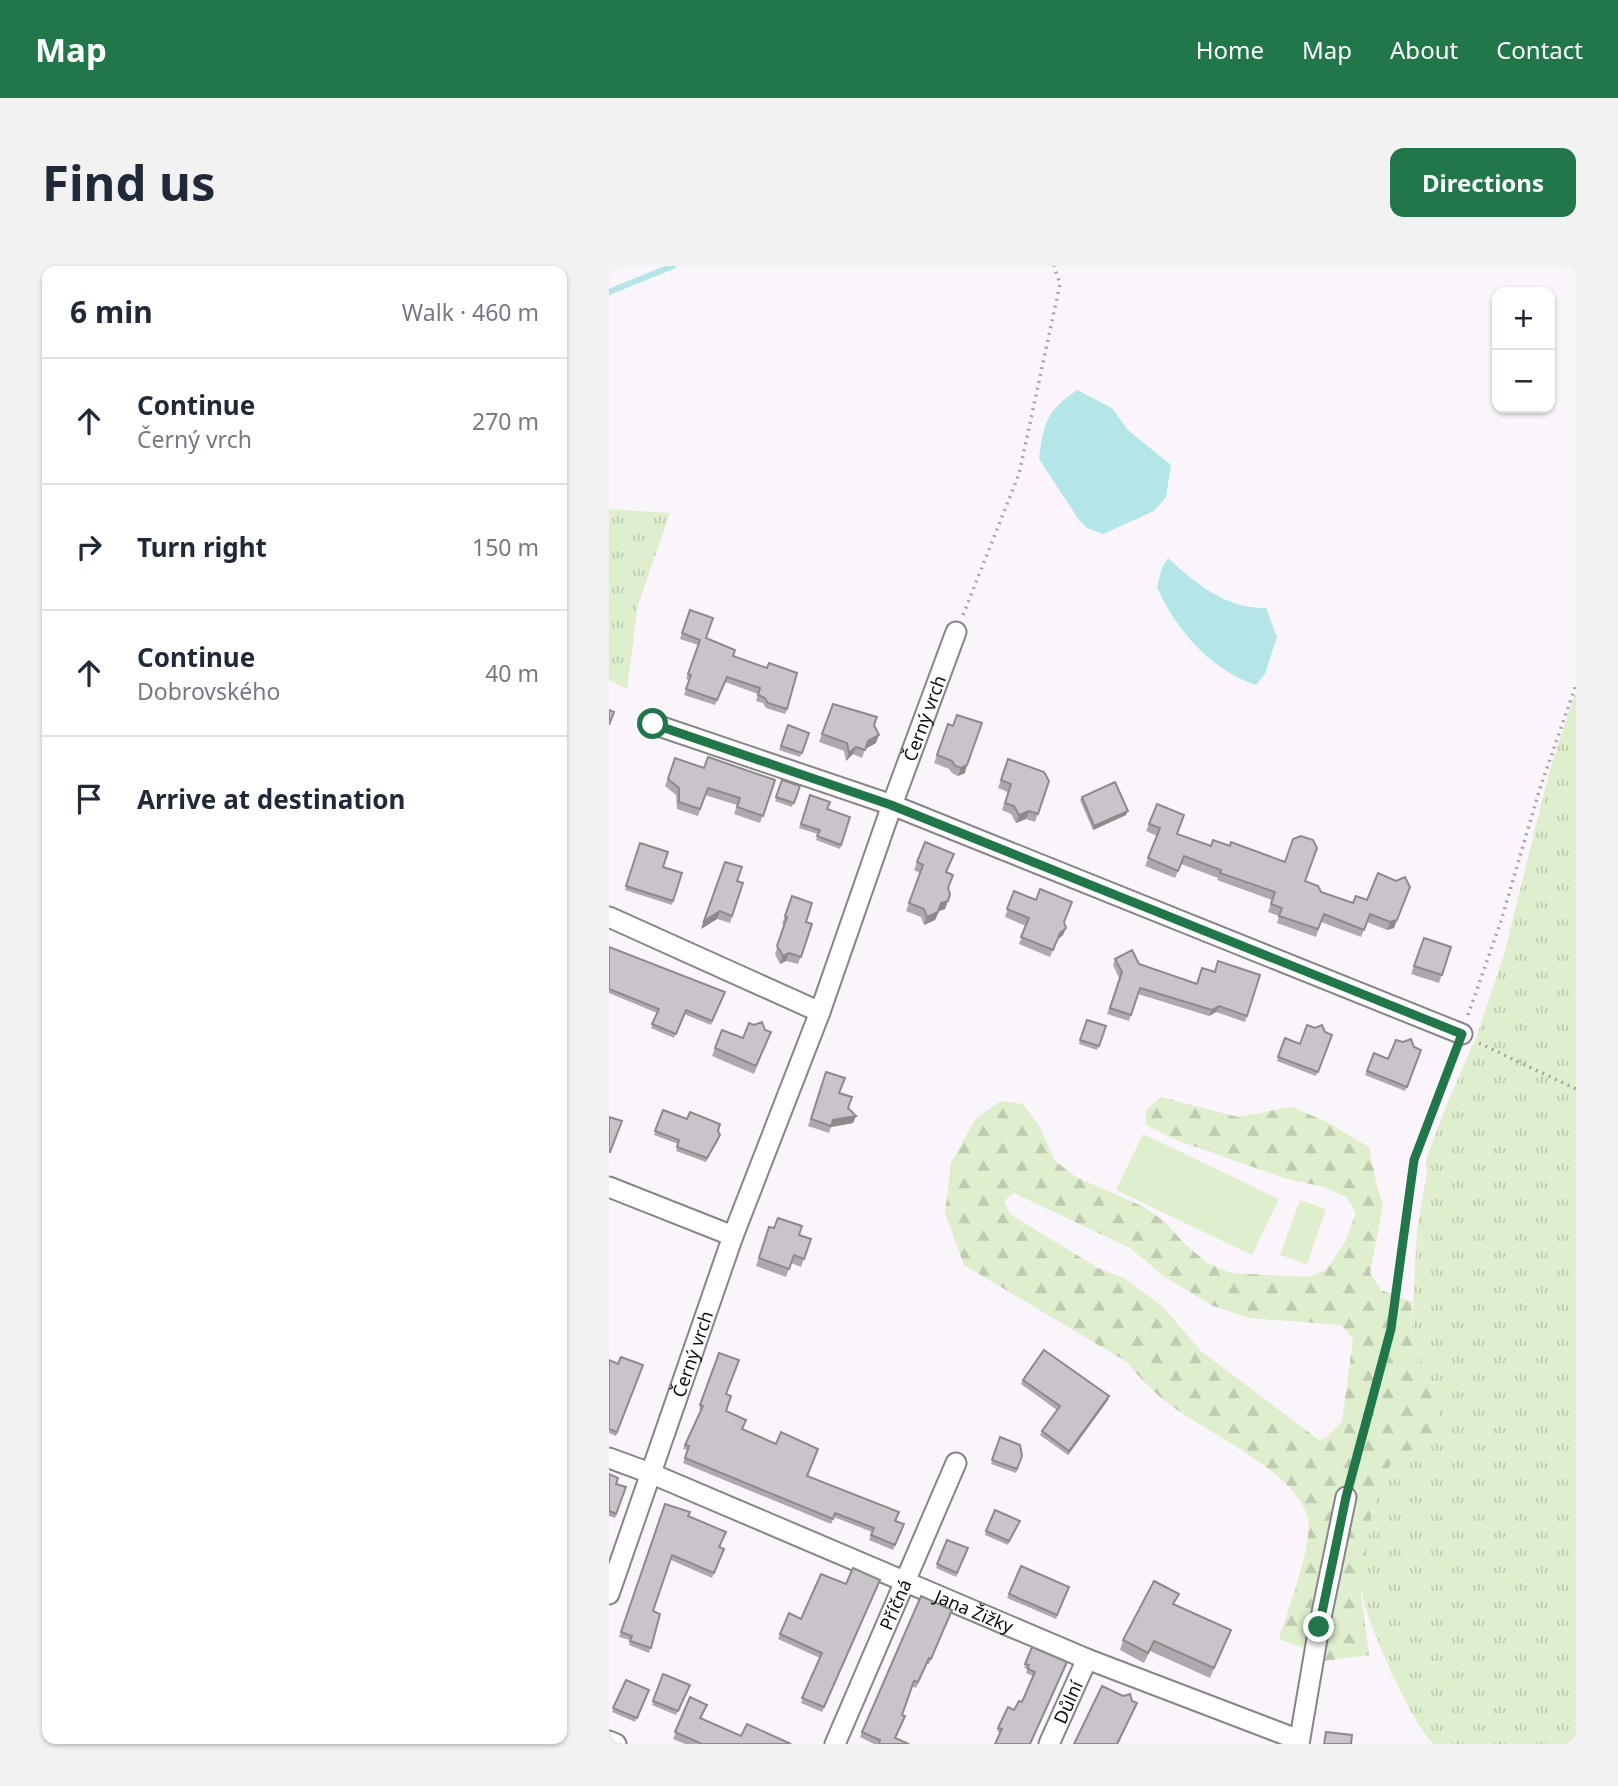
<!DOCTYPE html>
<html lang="en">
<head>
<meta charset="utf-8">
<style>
	:root { --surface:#fff; --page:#f2f2f3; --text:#1f2937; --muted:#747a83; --line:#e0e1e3; --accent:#21774a }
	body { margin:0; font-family:"Noto Sans",sans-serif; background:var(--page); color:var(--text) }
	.controls { position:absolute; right:21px; top:21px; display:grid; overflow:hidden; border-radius:14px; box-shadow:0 2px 5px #0004 }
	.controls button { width:63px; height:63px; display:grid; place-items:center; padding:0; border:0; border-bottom:2px solid var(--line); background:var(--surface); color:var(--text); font:35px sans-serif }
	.stop { position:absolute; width:21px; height:21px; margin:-16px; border:5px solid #21774a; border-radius:50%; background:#fff }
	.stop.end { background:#21774a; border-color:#fff; box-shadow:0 2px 7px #0008 }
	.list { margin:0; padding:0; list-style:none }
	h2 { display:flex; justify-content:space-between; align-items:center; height:91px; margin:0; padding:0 28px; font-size:30px }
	h2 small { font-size:23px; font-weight:400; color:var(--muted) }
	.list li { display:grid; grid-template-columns:46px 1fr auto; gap:21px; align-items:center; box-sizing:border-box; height:126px; padding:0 28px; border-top:2px solid var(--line) }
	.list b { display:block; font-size:26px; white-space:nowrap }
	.list p { margin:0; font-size:23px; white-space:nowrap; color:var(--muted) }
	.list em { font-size:23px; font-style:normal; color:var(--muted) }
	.icon { flex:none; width:38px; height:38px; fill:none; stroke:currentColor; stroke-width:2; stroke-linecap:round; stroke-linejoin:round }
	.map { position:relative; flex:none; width:967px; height:1478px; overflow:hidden; border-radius:14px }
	header { display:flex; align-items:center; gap:42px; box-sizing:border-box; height:98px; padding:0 35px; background:var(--accent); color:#fff }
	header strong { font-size:33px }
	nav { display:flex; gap:38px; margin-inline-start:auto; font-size:24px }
	.intro { display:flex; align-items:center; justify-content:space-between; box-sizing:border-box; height:168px; padding:0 42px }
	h1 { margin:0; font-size:49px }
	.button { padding:18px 32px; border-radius:14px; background:var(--accent); color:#fff; font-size:24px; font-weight:700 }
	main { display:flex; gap:42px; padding:0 42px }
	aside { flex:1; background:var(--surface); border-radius:14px; box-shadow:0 2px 5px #0004 }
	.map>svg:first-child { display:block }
	.grass { fill:url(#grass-tufts) }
	.forest { fill:url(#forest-firs); fill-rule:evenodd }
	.green { fill:#dfeecd }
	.water { fill:#b4e6e7 }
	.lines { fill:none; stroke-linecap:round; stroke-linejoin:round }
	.stream { stroke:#b4e6e7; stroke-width:6 }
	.street-casing { stroke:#89848a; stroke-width:23 }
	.path { stroke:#a7a3a8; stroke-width:3.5; stroke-dasharray:2 5; stroke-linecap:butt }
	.street { stroke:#fff; stroke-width:19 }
	.wall { fill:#ada9ae }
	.shaded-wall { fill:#8d898d }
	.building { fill:#c9c4ca; stroke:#8d898d; stroke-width:2 }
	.route { stroke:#21774a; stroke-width:9 }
	.labels { text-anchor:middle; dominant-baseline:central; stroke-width:5; stroke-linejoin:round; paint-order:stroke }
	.street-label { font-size:18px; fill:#0e0d0f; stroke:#fff }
</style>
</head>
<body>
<header>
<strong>Map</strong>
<nav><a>Home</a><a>Map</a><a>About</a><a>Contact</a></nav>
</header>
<div class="intro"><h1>Find us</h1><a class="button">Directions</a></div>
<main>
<aside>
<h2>6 min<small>Walk · 460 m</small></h2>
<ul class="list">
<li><svg class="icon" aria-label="ahead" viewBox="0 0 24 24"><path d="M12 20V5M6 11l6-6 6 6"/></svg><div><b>Continue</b><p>Černý vrch</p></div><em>270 m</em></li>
<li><svg class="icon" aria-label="right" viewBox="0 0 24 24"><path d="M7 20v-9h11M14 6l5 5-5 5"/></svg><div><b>Turn right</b></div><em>150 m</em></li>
<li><svg class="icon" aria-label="ahead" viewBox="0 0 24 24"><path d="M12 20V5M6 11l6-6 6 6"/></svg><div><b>Continue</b><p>Dobrovského</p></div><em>40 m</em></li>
<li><svg class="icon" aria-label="arrive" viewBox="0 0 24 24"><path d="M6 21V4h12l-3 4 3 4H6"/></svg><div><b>Arrive at destination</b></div></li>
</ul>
</aside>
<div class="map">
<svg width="967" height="1478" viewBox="0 0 967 1478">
	<defs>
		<pattern id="grass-tufts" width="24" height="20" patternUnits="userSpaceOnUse" patternTransform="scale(1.75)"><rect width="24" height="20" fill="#dfeecd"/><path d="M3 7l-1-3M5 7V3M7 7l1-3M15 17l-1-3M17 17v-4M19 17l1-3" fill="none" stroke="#becbaf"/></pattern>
		<pattern id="forest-firs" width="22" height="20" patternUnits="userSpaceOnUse" patternTransform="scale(1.75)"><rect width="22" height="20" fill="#dfeecd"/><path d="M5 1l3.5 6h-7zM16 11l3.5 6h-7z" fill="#becbaf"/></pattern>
	</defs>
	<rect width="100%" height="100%" fill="#faf5fb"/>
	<g class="grass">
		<polygon points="0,243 61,247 29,339 18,423 0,414"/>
		<path d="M967,425V1478H825C806,1464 754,1350 753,1325C751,1294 765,1214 786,1192C794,1185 805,1183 815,1180L822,1111L802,1077L808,965L818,906L817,894L838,838L868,769L895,689L940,507Z"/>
	</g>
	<path class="forest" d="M552,831L629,851L683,841L718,856L760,881L767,916L774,939L761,1007L772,1024L803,1036L802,1077L822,1111L832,1160L815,1180L795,1186L787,1191L778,1204L763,1244L752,1327L760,1389L715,1395L695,1382L670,1373C678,1347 704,1278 699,1253C689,1206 596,1166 560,1138C544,1126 531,1112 518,1096L355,999L336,947L342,897L367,852L392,835L414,838L430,860L446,895L467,911L535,941L556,956L575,977L598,997L622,1007L699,1011L717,1004L735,978L747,947L737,931L715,921L675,912L567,874L537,859V844ZM405,927L521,982L556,1011L604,1040L640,1052L732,1059L744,1073L733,1156L717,1172L710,1174L592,1085L553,1040L515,1012L489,1002L401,948L395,935Z"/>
	<g class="green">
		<polygon points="534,868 670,933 643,989 507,924"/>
		<polygon points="691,934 717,943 698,998 671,989"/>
	</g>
	<g class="water">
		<path d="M468,124L503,142L519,164L562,199L557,231L545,245L494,268L478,262L470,254L430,193C435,156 437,146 468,124Z"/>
		<path d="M559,292C586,317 617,343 657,342L668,371L656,408L647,419C603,405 566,363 548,321L553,302Z"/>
	</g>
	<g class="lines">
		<polyline class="stream" points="0,26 64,0"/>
		<g class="street-casing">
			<g id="street">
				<polyline points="44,458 283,539 853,768"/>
				<polyline points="0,651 211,746"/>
				<polyline points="0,921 124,970"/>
				<path id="s1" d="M0,1192L41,1207L478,1393L690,1474"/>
				<path id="s2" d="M0,1328L124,970L211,746L283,539L347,366"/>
				<polyline points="0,1475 7,1478"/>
				<path id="s3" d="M226,1478L347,1197"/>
				<path id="s4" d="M440,1478L478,1393"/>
				<polyline points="690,1478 710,1361 737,1231"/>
			</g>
		</g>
		<g class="path">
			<polyline points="354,349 410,208 451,18 445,0"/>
			<polyline points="859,749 892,655 931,522 967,419"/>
			<polyline points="870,777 967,823"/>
			<polyline points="743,1212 782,1063 805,894 846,786"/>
		</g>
		<use href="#street" class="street"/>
	</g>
	<g class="wall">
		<polygon points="81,344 97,372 124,390 178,443 176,448 157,442 154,437 147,435 149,428 116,416 106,439 75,429 80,414 77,413 89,379 71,373"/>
		<polygon points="224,438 265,459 267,477 256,483 253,492 244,488 237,495 235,485 210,476"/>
		<polygon points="339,458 356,507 349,510 343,507 340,503 325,497"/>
		<polygon points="179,459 193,487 191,491 170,484"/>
		<polygon points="66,492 95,502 166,514 151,557 125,548 128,539 96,529 89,550 68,543 67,529 56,520"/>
		<polygon points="399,493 440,515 426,556 417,553 407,557 402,548 393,544 399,526 389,522"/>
		<polygon points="173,514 191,520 183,541 166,535"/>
		<polygon points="201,529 218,543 241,551 231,583 207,574 209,568 190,562"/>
		<polygon points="473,531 517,549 484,564 471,534"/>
		<polygon points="548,538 568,568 696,615 712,626 744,637 758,634 769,607 785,662 778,664 758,656 752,671 712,656 707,671 668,657 670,650 659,646 663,634 608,614 609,612 572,598 566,612 536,600 548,570 537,565"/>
		<polygon points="316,576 338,606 339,623 341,628 336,643 330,645 326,654 315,659 312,651 297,645 311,607 305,604"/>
		<polygon points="31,577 54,601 64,635 63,639 16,624"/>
		<polygon points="116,596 128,615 134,617 121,657 108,653 92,663"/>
		<polygon points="405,625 455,657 457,662 454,669 448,674 441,691 410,678 417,660 396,651"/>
		<polygon points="183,630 197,656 203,658 189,698 177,695 171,698 166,688 176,659 173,658"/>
		<polygon points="815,672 842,681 830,717 802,708"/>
		<polygon points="0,681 116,726 102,759 75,748 65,772 42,762 48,747 0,727"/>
		<polygon points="506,693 530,698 588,718 605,706 651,709 636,756 607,746 600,750 529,728 520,755 498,748 510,712 504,699"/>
		<polygon points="478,754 497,760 488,784 470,778"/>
		<polygon points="113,764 134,772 156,764 162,766 145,808 103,790"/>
		<polygon points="723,769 707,810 668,795 676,772 691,778"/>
		<polygon points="805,781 812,784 796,825 756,809 758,805 779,793"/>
		<polygon points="217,806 239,843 247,850 244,857 222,861 220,867 199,860"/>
		<polygon points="54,844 109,865 110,873 97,896 67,885 69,878 45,869"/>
		<polygon points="160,961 202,973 192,1001 182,997 177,1011 147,1000"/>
		<polygon points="110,1087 117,1128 117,1145 133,1163 198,1210 295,1258 284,1284 260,1274 263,1266 225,1251 222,1258 74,1197 79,1184 74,1183 92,1144 90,1143"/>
		<polygon points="0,1094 9,1098 34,1099 7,1170 0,1167"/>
		<polygon points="414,1114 500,1130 499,1134 459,1189 431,1169 433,1165 448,1144 412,1118"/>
		<polygon points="391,1171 413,1190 407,1207 382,1198"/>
		<polygon points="0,1208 7,1218 17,1221 6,1252 0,1250"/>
		<polygon points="56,1238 79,1250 110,1282 115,1283 103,1312 62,1294 44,1345 51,1348 40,1387 20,1379 21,1374 10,1371"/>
		<polygon points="411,1255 399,1279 376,1269 377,1265"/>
		<polygon points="338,1274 359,1282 347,1311 327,1302"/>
		<polygon points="412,1300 460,1321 447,1353 398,1332"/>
		<polygon points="271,1314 213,1446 192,1437 211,1392 169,1373 180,1347 192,1353 237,1318"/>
		<polygon points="566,1339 622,1364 601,1412 541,1385 535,1397 511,1384 514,1374"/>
		<polygon points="343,1344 320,1398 318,1398 307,1422 303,1420 293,1449 286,1472 300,1478 265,1478 251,1471 253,1466"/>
		<polygon points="423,1381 458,1396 391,1467 388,1465 399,1441 405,1444 413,1436 424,1410 417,1407 418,1403 415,1402"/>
		<polygon points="54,1408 81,1419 67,1449 43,1439"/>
		<polygon points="17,1414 40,1424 26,1456 3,1446"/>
		<polygon points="81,1431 95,1446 92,1453 132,1470 182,1478 76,1478 64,1473"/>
	</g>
	<g class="shaded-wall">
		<polygon points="270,469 267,477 256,483 259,475"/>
		<polygon points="247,481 244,488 237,495 240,487"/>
		<polygon points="358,499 356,507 349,510 352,502"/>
		<polygon points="420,545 417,553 407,557 410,549"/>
		<polygon points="519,545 517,549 484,564 485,560"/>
		<polygon points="801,621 785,662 778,664 781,656"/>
		<polygon points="339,635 336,643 330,645 326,654 315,659 318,651 332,637"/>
		<polygon points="111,645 108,653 92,663 95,655"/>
		<polygon points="457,662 454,669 448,674 441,691 451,667"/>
		<polygon points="180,687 177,695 171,698 174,690"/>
		<polygon points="610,740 607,746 600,750 603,744"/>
		<polygon points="247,850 244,857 222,861 224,854"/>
		<polygon points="500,1130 499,1134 459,1189 460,1185"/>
		<polygon points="528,1437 524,1446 509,1478 508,1478"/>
	</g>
	<g class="building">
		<polygon points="81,344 104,352 97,372 126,384 124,390 158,402 160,397 188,407 178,443 159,437 156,432 149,429 151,422 118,411 108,434 77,423 82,409 79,408 91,374 73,367"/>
		<polygon points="224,438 268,451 265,459 270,469 259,475 256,484 247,481 240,487 238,477 213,468"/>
		<polygon points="0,444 5,446 0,459"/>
		<polygon points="348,449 373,457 358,499 352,502 346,500 343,495 328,489 339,458 344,460"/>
		<polygon points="179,459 200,467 193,487 172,480"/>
		<polygon points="99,491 166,514 154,550 128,541 131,532 99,522 91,543 70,536 70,522 59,513 66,492 95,502"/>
		<polygon points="399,493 435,506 440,515 429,548 420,545 410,549 405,540 396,537 402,518 392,514"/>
		<polygon points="173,514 191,520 185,537 167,531"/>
		<polygon points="506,516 519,545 485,560 473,531"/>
		<polygon points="201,529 221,536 218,543 241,551 232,579 208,570 211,564 192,558"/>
		<polygon points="548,538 575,549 568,568 602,580 604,574 621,580 622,576 676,596 684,573 692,570 704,574 708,582 696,615 709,620 712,626 744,637 747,630 758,634 769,607 787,615 796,611 801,621 788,654 781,656 761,648 755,664 715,648 709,663 670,650 673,642 662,638 666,626 611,607 612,604 575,590 569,605 539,592 551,562 540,558"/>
		<polygon points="316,576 345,588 337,606 344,609 339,622 341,628 339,635 332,637 329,646 318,651 315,643 300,637 314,599 308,596"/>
		<polygon points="31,577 59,586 54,601 73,607 64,635 17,620"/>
		<polygon points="116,596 133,601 128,615 134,617 123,650 111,645 95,655"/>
		<polygon points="431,623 463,636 455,656 457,662 451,667 444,684 412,671 420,652 398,643 405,625 427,634"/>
		<polygon points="183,630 203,637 197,656 203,658 192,691 180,687 174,690 168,680 178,651 176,650"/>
		<polygon points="815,672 842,681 833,709 805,700"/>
		<polygon points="0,681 116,726 103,755 77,744 67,768 43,758 50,743 0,723"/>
		<polygon points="523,684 530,698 588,718 593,702 606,706 609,695 651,709 638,750 610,740 603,744 531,722 522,749 501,742 513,706 506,693"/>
		<polygon points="478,754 497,760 490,780 471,774"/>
		<polygon points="153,756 156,764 162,766 147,800 106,782 113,764 134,772 140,757 145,759"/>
		<polygon points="698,759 706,762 713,759 716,766 723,769 709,806 669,791 676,772 691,778"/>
		<polygon points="802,773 805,781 812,784 798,821 758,805 765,787 779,793 787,774 794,776"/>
		<polygon points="217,806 236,812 230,827 243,831 239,842 247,850 224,854 222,860 202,853"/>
		<polygon points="54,844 78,853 81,846 111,858 109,865 111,869 98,892 68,881 70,874 46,865"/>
		<polygon points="0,851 13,855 1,886 0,886"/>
		<polygon points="169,952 193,960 190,969 202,973 195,993 185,989 180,1003 150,992 160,961 165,962"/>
		<polygon points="435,1084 500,1130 460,1185 433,1165 451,1140 414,1114"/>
		<polygon points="110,1087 130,1094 117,1128 122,1130 117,1145 137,1154 133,1163 167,1178 172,1166 209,1183 198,1210 290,1246 286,1255 295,1258 286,1279 262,1269 265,1262 226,1247 224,1253 76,1192 80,1180 76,1179 94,1140 91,1139"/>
		<polygon points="12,1091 34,1099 8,1166 0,1163 0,1094 9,1098"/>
		<polygon points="391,1171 411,1179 413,1190 408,1203 383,1194"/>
		<polygon points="0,1208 9,1212 7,1218 17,1221 7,1248 0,1245"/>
		<polygon points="56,1238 81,1246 79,1250 117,1266 110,1281 115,1283 105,1307 63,1289 44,1345 51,1348 42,1382 21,1375 23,1370 12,1366"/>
		<polygon points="386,1244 411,1255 400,1275 377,1265"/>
		<polygon points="338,1274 359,1282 348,1307 328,1298"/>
		<polygon points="412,1300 460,1321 448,1349 400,1328"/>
		<polygon points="244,1302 271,1314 215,1441 193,1432 213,1387 171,1368 180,1347 192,1353 212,1308 237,1318"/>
		<polygon points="545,1315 570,1328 564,1338 622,1364 605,1402 545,1375 539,1387 514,1374"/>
		<polygon points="312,1330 343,1344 322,1393 320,1392 309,1416 305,1415 293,1449 296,1450 286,1472 300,1478 270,1478 271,1474 253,1466"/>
		<polygon points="423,1381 458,1396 421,1478 386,1478 393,1463 389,1462 399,1441 405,1444 410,1435 413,1436 426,1406 419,1403 420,1399 416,1398"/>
		<polygon points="54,1408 81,1419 69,1445 44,1435"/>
		<polygon points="17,1414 40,1424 28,1452 4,1442"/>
		<polygon points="493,1420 514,1430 521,1428 523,1435 528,1437 508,1478 465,1478"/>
		<polygon points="81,1431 98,1439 91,1452 132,1470 138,1458 182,1478 93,1478 66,1466"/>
		<polygon points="717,1466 743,1469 742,1478 715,1478"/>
	</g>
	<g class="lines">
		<polyline class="route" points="44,458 282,539 853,768 805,894 782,1063 737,1231 710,1361"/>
	</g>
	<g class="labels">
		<g class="street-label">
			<text stroke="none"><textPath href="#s2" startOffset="931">Černý vrch</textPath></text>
			<text stroke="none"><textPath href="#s2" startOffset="254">Černý vrch</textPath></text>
			<text stroke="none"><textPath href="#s3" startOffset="152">Příčná</textPath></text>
			<text stroke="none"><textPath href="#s1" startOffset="396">Jana Žižky</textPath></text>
			<text stroke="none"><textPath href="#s4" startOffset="46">Důlní</textPath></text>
		</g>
	</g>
</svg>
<div class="controls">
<button>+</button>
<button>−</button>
</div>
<div class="stop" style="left:44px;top:458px"></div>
<div class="stop end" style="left:710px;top:1361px"></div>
</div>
</main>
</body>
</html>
